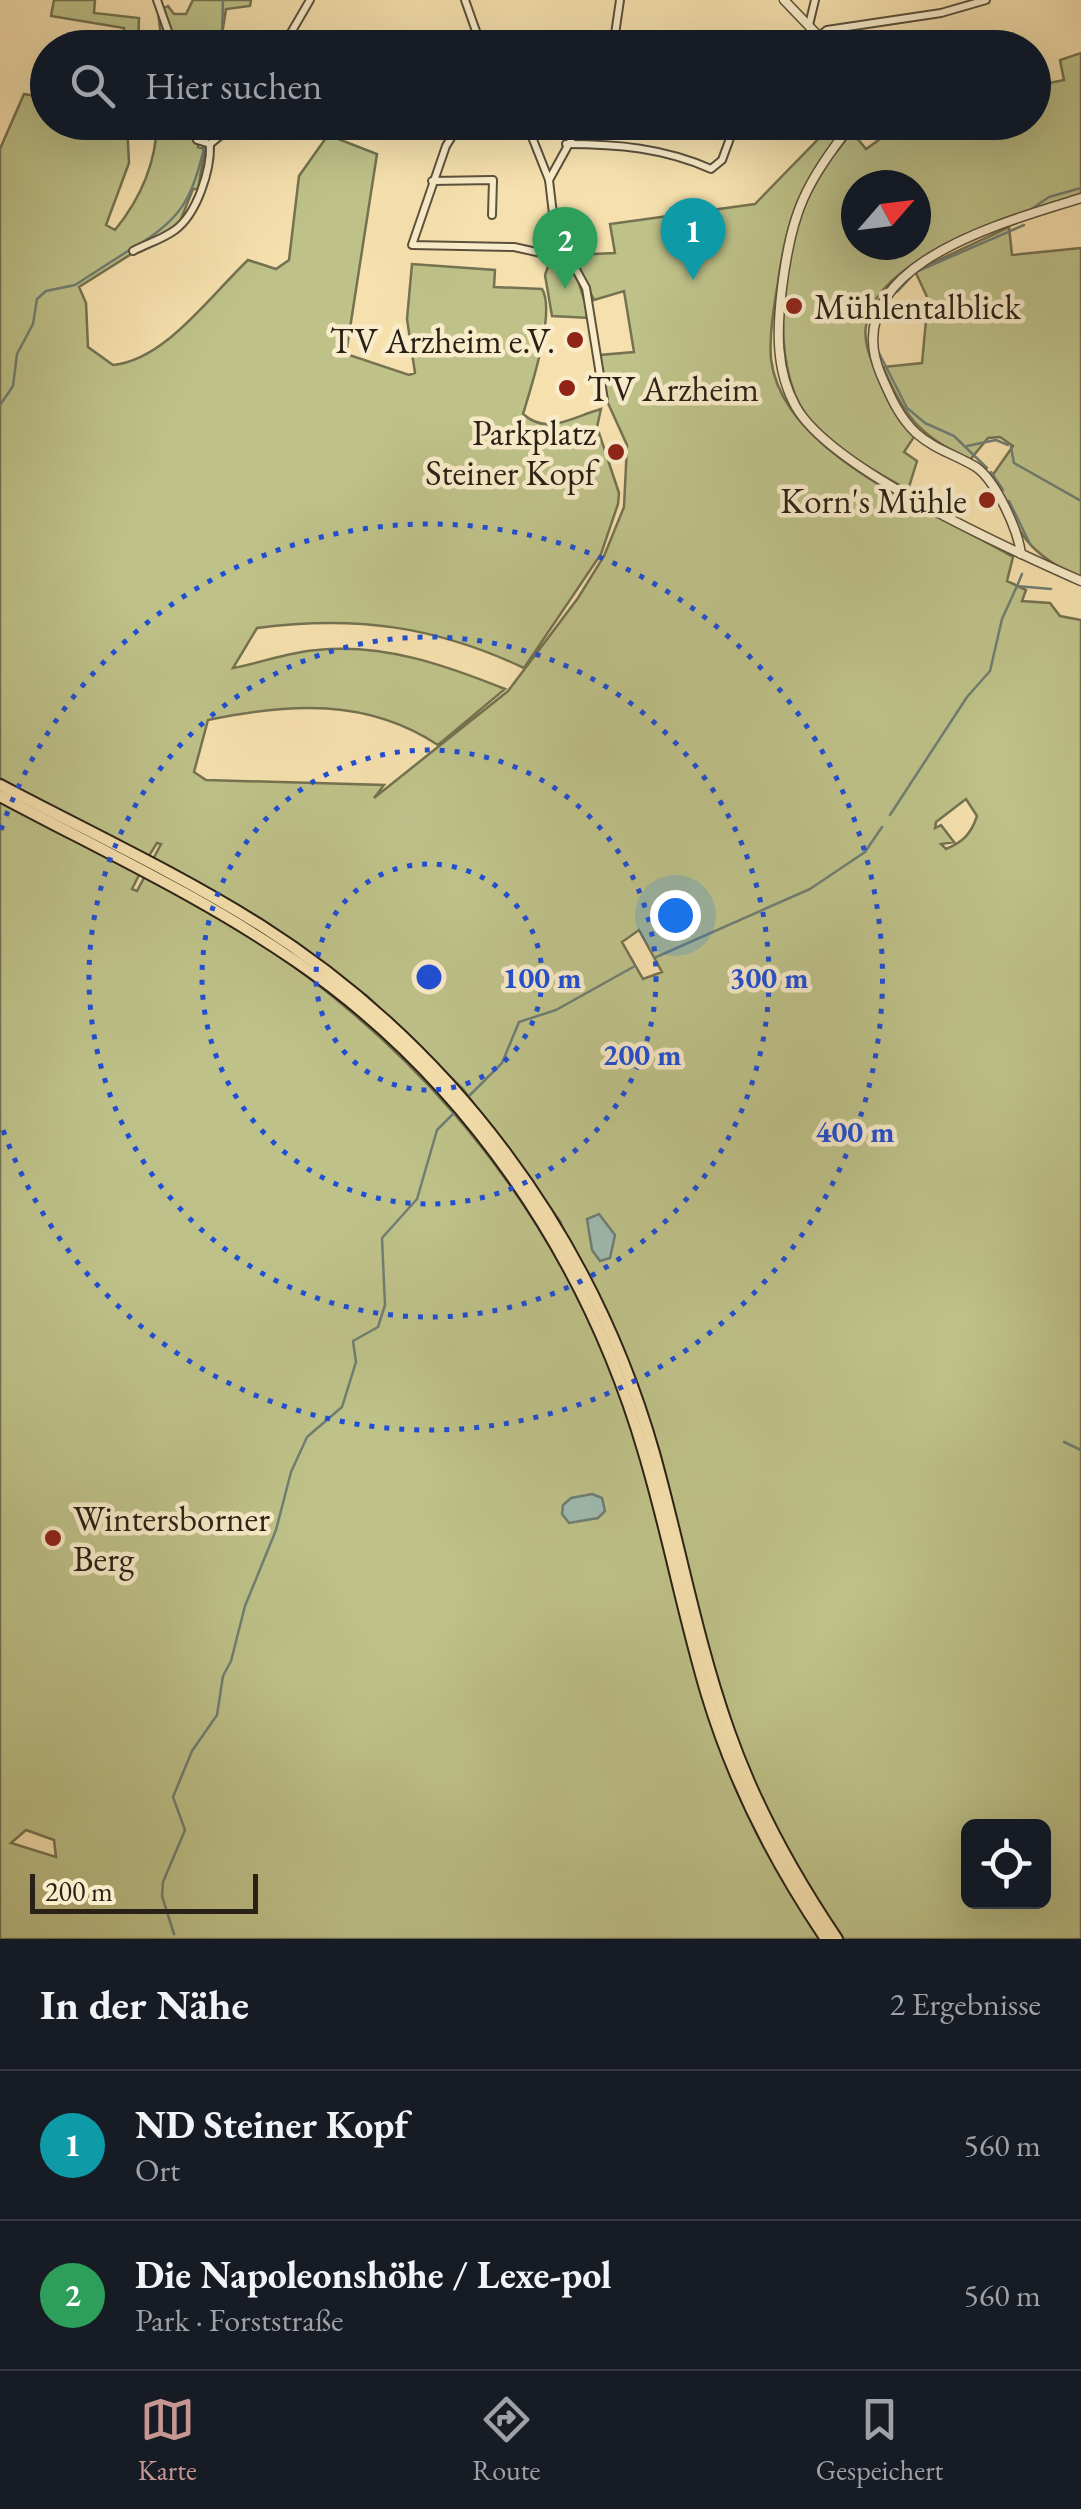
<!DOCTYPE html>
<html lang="de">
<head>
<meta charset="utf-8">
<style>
	:root { --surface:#171b24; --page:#242831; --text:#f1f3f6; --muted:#9ea1a6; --line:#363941; --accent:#c59692 }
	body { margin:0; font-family:"EB Garamond",serif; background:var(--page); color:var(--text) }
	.controls { position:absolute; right:30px; bottom:30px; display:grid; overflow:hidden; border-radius:15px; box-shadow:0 10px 40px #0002 }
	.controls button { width:90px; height:90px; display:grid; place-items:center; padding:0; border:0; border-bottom:2px solid var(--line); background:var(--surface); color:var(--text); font:50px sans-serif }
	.compass { position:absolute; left:841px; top:170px; width:90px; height:90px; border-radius:50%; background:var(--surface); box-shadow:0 10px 40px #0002; rotate:62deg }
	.scale { position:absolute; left:30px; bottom:25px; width:228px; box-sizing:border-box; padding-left:10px; border:5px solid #292116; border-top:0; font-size:28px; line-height:35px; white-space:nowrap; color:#292116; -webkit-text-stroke:8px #f9ecca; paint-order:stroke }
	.you { position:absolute; left:675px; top:915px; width:35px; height:35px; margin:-25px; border:8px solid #fff; border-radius:50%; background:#1a73e8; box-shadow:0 0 0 15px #1a73e833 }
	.badge { display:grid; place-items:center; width:65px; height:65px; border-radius:50%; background:var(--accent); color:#fff; font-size:32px; font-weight:700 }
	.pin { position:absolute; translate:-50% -82px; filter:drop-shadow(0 2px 5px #0008) }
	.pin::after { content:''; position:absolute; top:52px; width:35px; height:30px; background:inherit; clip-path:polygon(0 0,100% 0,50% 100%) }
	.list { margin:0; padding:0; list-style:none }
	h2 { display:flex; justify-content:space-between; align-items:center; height:130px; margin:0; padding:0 40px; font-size:42px }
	h2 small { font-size:32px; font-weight:400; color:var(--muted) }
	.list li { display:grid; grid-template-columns:65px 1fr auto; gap:30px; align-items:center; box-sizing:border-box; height:150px; padding:0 40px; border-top:2px solid var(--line) }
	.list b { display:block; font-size:38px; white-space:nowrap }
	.list p { margin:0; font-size:32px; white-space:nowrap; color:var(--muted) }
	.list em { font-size:32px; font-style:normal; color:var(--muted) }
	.icon { flex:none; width:55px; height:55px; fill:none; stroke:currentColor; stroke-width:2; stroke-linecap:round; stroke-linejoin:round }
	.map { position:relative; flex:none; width:1081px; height:1939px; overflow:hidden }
	.search { position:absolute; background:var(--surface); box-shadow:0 10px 40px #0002; left:30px; right:30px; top:30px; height:110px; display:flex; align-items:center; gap:25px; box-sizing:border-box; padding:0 35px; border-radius:55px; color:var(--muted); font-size:38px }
	.sheet { height:430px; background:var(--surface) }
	nav { display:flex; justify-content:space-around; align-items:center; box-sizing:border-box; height:140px; border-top:2px solid var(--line); background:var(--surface); font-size:28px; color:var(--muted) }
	nav a { display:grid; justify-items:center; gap:5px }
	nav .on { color:var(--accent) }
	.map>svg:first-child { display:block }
	.green { fill:#bec289; stroke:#747250; stroke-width:2.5; fill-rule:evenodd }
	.water { fill:#9ebcb2; stroke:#6f7e74; stroke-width:2.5 }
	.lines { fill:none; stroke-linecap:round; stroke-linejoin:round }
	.stream { stroke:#6f7e74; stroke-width:2.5 }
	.minor-casing { stroke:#5c513c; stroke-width:10 }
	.tertiary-casing { stroke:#5c513c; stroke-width:11 }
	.trunk-casing { stroke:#292116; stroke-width:14 }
	.minor { stroke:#f9ecca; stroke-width:6 }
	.tertiary { stroke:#f9ecca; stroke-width:8 }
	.trunk { stroke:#f6e1ae; stroke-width:10 }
	.ring { fill:none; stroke:#1d4ed8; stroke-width:5; stroke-dasharray:5 10 }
	.poi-dot { fill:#8f2418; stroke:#f9ecca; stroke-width:4 }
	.labels { text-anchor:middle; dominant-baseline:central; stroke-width:9; stroke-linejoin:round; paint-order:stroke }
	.poi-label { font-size:35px; fill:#292116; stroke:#f9ecca; text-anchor:start }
	.centre { fill:#1d4ed8; stroke:#f9ecca; stroke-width:5 }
	.ring-label { font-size:30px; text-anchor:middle; font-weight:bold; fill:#1d4ed8; stroke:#f9ecca; stroke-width:9; stroke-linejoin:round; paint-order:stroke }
</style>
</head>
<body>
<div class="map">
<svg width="1081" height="1939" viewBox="0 0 1081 1939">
	<rect width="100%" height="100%" fill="#f6e1ae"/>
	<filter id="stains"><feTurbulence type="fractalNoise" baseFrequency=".002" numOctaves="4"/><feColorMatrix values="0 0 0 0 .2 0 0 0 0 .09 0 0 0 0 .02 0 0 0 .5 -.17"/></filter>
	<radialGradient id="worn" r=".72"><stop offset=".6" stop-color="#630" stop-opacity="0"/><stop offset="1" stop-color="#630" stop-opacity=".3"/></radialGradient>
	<g class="green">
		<polygon points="54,0 95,0 94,13 139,18 138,46 122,47 124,28 51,16"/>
		<polygon points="193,0 251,0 250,6 226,9 220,47 162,47 158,11 168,6 174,14 186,14"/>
		<polygon points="544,32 616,33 615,42 545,40"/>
		<path d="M1081,53V195C1023,216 874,254 866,326C863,344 872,362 879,378C888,400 897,419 914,437L904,452L917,461L908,490C870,467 822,447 800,405C769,348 784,236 815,181C825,164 840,148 852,132L866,149L900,125L913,123L1034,122V86L1064,80L1060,60ZM856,185H916V245H856Z"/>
		<path d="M24,94L47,98L48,122L127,123L129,163L106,225L115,230C141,198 156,164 157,123H205L212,132L210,139L200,137L198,147L205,149L198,189H193L179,224L79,287L86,303L88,347L113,365C165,360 210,296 248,260L276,269L289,260L299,176L328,135L377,154L346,354L409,375L415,373L407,319L412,264L495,270L494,287L542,289C556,311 531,388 523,414C548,436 572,417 601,409L597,427L619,493L618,504L601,554L524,668C435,626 354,615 257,628L233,668C261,663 288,652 317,650C383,643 445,665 505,689L438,745C367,698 289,703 208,720L194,772L206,780L384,785L374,798L508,691L578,598L604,556L624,507L627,445L607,401L600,355L634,352L624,291L594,300L572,255L615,253L610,224L755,204L829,128L843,130C801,182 787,216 778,282C774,306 769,335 771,359C782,456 939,513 1013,557L1007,581L1026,590L1022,601L1050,603L1060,616L1081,620V1939H839L764,1808L716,1685L656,1452L560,1221L463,1089L367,996L152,861L161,844L157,843L147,859L0,778V149ZM966,799L977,816C971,834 963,842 946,849L941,844L954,842L941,825L935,828L936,822ZM639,930L662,972L643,979L622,942ZM968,1826H1044V1902H968Z"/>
		<path d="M1009,227L1012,255L1081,248V578C1024,553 1017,529 992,476L1013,446L1000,437L988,438L970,460C919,434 906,420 883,367L922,363L928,299L915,271Z"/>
		<polygon points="551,258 576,274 590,318 552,316 545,275"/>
		<path d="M0,802L141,871L132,889L137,891L146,874C391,1004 555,1188 642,1451C668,1532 678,1631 709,1708C741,1787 785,1863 822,1939H0ZM26,1830L54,1840L56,1857L11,1843Z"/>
	</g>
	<g class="water">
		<polygon points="599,1214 615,1235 610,1258 600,1261 592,1250 587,1219"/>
		<polygon points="592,1494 602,1498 605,1511 598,1518 569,1523 562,1514 563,1505 571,1498"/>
	</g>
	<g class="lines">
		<g class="stream">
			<polyline points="218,48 222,39 223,0"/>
			<polyline points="202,122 204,138"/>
			<polyline points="1030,210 1049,197 1081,188"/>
			<path d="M138,245C181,219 193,197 204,148"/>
			<polyline points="918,271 1024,225"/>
			<polyline points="897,292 912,276"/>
			<polyline points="879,353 907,408 925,423 954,436 987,468"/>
			<polyline points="0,405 13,386 17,354 33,324 37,299 46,291 75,285 131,249"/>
			<polyline points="967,446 996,440 1008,445"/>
			<polyline points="1011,447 1014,463 1081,501"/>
			<polyline points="991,472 1003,490"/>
			<polyline points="1009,501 1030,544"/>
			<polyline points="1022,574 1017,586 1051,589"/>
			<polyline points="890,815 967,697 990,671 1002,619 1017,586"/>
			<polyline points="654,958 810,889 865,852 882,827"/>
			<polyline points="465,1100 502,1063 519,1022 556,1010 635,966"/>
			<polyline points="1064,1442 1081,1450"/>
			<polyline points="174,1934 162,1896 163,1882 185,1830 173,1797 192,1751 217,1715 223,1676 231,1661 245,1606 276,1530 291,1472 307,1437 342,1407 356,1362 353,1341 378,1327 385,1305 382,1238 417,1199 437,1130 457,1110"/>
		</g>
		<g class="minor-casing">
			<g id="minor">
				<polyline points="157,0 174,48"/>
				<polyline points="465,0 482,48"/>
				<polyline points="809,25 815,0"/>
				<polyline points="819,36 827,30 941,13 986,0"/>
				<polyline points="282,48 310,0"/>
				<polyline points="613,48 620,0"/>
				<polyline points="189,122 197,140 210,144"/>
				<polyline points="461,122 446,146 412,245 514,247 568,259"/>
				<polyline points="526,122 549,180 555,231 586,288 604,400"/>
				<polyline points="210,144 237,122"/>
				<path d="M566,144C617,144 664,148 711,169L722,160L736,122"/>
				<polyline points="549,180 581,122"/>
				<polyline points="432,181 493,180 492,215"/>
				<path d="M133,251C146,244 163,239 175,230C197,214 211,170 210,144"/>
			</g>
		</g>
		<g class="tertiary-casing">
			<g id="tertiary">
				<polyline points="784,0 830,48"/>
				<path d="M853,122C805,185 792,209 782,288C777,328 775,370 796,407C832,470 1011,550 1081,581"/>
				<path d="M1021,554C1018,530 996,481 976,467C956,455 934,449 916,433C899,417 890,396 881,375C834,265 1006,222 1081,198"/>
			</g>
		</g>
		<g class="trunk-casing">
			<g id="trunk">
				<path d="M0,785C87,831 177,873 260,925C452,1047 592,1235 654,1453C680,1546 697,1641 729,1731C755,1805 793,1874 837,1939"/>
				<path d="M0,796C101,850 203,897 297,962C466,1078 587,1257 644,1453C668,1533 683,1615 707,1695C733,1781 775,1864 826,1939"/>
			</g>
		</g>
		<use href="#minor" class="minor"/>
		<use href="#tertiary" class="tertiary"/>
		<use href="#trunk" class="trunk"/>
	</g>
	<g class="ring">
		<circle cx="429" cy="977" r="113"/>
		<circle cx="429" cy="977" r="227"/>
		<circle cx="429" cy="977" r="340"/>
		<path d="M1 830A453 453 0 1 1 1 1124"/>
	</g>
	<g class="poi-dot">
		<circle cx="794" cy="306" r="10"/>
		<circle cx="575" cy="340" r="10"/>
		<circle cx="567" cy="388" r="10"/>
		<circle cx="616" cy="452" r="10"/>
		<circle cx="987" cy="500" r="10"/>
		<circle cx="53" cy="1538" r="10"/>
	</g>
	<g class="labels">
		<g class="poi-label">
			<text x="814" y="306">Mühlentalblick</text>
			<text x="555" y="340" text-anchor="end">TV Arzheim e.V.</text>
			<text x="587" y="388">TV Arzheim</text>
			<text x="596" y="432" text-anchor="end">Parkplatz<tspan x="596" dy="40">Steiner Kopf</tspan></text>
			<text x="967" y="500" text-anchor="end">Korn's Mühle</text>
			<text x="73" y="1518">Wintersborner<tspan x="73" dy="40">Berg</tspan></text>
		</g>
	</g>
	<circle cx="429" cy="977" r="15" class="centre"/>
	<g class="ring-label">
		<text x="542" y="988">100 m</text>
		<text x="769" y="988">300 m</text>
		<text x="642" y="1065">200 m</text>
		<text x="855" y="1142">400 m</text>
	</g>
	<rect width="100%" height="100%" filter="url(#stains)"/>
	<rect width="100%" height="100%" fill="url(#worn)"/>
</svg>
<div class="controls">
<button><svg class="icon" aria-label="locate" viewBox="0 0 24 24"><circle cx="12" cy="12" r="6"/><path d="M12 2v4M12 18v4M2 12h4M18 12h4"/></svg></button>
</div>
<svg class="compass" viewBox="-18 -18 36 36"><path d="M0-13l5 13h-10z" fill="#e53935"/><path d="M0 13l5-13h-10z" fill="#9ea1a6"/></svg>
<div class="scale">200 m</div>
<div class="you"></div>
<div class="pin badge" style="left:693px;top:280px;background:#0f9aa8">1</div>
<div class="pin badge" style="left:565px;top:289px;background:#2e9e5b">2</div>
<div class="search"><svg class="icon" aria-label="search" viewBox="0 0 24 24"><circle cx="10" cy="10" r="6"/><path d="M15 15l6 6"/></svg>Hier suchen</div>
</div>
<section class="sheet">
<h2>In der Nähe<small>2 Ergebnisse</small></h2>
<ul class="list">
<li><span class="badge" style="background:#0f9aa8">1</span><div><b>ND Steiner Kopf</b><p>Ort</p></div><em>560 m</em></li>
<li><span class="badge" style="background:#2e9e5b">2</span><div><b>Die Napoleonshöhe / Lexe-pol</b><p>Park · Forststraße</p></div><em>560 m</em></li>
</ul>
</section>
<nav>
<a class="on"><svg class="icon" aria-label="map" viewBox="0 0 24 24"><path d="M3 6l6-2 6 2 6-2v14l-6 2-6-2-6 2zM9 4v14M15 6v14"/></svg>Karte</a>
<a><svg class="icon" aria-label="directions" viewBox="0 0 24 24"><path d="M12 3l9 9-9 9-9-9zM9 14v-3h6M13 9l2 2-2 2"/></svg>Route</a>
<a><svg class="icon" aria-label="saved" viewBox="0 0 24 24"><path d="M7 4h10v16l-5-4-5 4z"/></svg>Gespeichert</a>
</nav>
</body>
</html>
